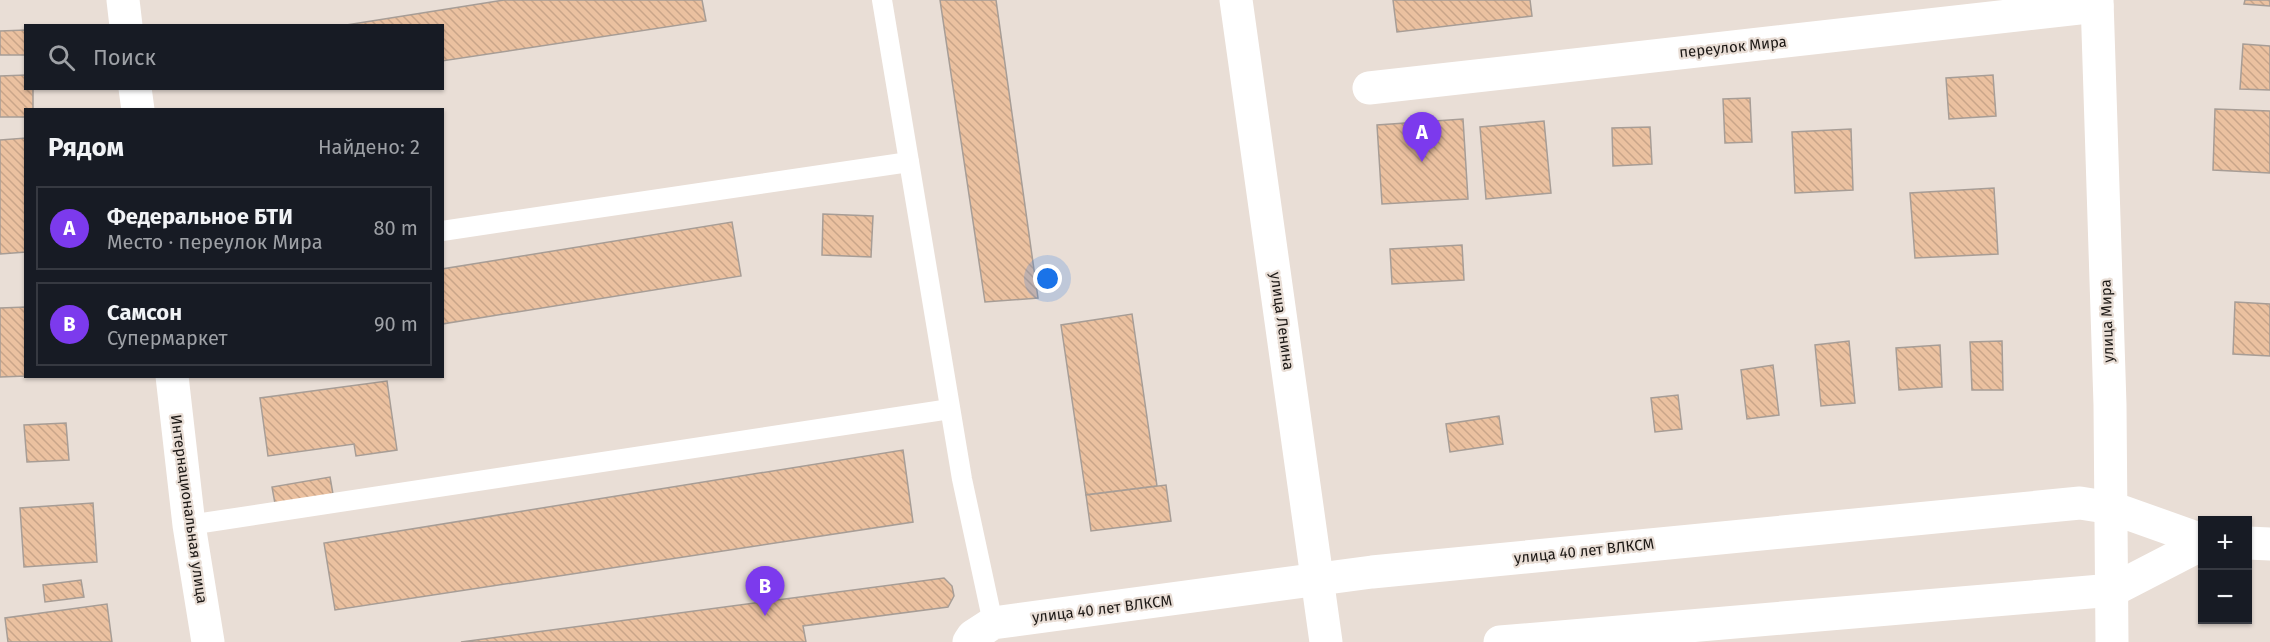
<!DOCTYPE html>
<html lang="ru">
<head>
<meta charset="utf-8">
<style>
	:root { --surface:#171b24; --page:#20242c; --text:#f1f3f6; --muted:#9ea1a6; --line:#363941; --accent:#7c3aed }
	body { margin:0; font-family:"Fira Sans",sans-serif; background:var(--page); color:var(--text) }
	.controls { position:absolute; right:18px; bottom:18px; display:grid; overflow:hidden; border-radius:0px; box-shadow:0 2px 4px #0004 }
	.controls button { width:54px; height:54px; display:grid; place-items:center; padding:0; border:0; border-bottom:2px solid var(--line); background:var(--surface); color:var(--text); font:30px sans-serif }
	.you { position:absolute; left:1048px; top:279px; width:21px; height:21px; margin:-15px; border:4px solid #fff; border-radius:50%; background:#1a73e8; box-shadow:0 0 0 9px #1a73e833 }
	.badge { display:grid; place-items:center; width:39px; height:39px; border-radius:50%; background:var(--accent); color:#fff; font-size:20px; font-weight:700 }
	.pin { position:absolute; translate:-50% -50px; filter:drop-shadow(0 2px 3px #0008) }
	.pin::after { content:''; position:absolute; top:32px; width:21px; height:18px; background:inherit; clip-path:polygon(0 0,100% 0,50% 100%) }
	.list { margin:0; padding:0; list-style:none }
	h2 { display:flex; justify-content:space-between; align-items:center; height:78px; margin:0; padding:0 24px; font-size:26px }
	h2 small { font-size:20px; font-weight:400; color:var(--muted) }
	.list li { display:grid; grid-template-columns:39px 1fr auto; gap:18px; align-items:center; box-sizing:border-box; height:84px; margin:0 12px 12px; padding:0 12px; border:2px solid var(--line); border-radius:0px }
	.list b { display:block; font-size:22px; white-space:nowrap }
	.list p { margin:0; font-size:20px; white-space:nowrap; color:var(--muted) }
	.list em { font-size:20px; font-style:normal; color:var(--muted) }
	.icon { flex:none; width:33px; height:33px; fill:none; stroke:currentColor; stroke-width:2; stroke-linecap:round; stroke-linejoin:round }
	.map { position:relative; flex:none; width:2270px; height:642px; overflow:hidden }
	.search { position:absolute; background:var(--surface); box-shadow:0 2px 4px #0004; left:24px; top:24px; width:420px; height:66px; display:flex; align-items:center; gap:15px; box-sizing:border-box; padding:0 21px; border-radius:0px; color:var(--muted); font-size:22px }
	.panel { position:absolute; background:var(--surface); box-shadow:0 2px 4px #0004; left:24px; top:108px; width:420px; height:270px; border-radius:0px }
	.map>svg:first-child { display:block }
	.building { fill:url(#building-back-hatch); stroke:#a79d96; stroke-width:1.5 }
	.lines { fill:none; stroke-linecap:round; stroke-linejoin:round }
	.service { stroke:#fff; stroke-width:20 }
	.minor { stroke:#fff; stroke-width:33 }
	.tertiary { stroke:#fff; stroke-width:33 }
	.secondary { stroke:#fff; stroke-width:33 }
	.labels { text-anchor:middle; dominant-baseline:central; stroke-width:4.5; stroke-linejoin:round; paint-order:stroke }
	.street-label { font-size:15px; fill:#1d1916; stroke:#e9ded6 }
</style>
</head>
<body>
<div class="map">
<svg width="2270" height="642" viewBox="0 0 2270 642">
	<defs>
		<pattern id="building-back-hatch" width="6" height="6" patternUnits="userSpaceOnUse" patternTransform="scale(1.5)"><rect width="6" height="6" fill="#ebc1a0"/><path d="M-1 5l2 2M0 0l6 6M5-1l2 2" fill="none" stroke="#c9a589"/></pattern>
	</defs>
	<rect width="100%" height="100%" fill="#e9ded6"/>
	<g class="building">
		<polygon points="504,0 702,0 706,21 442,61 442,26 340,26"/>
		<polygon points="940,0 996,0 1038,298 985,302"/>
		<polygon points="1393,0 1530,0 1532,16 1397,32"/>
		<polygon points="2245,0 2270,0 2270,6 2244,4"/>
		<polygon points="26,30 26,55 0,55 0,31"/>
		<polygon points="2243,44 2270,46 2270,90 2240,89"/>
		<polygon points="26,75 26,88 33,88 33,110 26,110 26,117 0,117 0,76"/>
		<polygon points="1993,75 1996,116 1949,119 1946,78"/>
		<polygon points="1750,98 1752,142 1725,143 1723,99"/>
		<polygon points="2215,109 2270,111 2270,173 2213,170"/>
		<polygon points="1463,119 1468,199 1382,204 1377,125"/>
		<polygon points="1544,121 1551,193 1486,199 1480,127"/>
		<polygon points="1650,127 1652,164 1613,166 1612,128"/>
		<polygon points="1851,129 1853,190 1795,193 1792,132"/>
		<polygon points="26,138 26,252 0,254 0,140"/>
		<polygon points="1994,188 1998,254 1915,258 1910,193"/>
		<polygon points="823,214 873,216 871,257 822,255"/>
		<polygon points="732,222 741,276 442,324 442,269"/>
		<polygon points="1462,245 1464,280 1392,284 1390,249"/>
		<polygon points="2235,302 2270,304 2270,356 2233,354"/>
		<polygon points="26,307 26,376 0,377 0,308"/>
		<polygon points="1132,314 1157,486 1086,495 1061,325"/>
		<polygon points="1849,341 1855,403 1821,406 1815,345"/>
		<polygon points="2002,341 2003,390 1972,390 1970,342"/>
		<polygon points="1940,345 1942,387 1899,390 1896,348"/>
		<polygon points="1773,365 1779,415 1747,419 1741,370"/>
		<polygon points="387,381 397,450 356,456 354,444 268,456 260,398"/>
		<polygon points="1678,395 1682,429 1655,432 1651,398"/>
		<polygon points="1499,416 1503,444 1450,452 1446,424"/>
		<polygon points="66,423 69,460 27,462 24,425"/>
		<polygon points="903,450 913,522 335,610 324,543"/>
		<polygon points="330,477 334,500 276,509 272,487"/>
		<polygon points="1166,485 1171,521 1091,531 1086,495"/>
		<polygon points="93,503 97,562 24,567 20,508"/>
		<polygon points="944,578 952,586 954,596 948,607 803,626 806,642 461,642"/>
		<polygon points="81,580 84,597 45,602 43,585"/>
		<polygon points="107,604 112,642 8,642 5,618"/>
	</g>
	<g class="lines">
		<g class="service">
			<polyline points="882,0 962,479 993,623"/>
			<polyline points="442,231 909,162"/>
			<polyline points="189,525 950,409"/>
		</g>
		<polyline class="minor" points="1369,88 2097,6"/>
		<g class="tertiary">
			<polyline points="123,0 126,26"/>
			<polyline points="1236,0 1326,642"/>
			<polyline points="135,88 138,110"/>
			<polyline points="172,376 189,525 208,642"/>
			<polyline points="2248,543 2270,544"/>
			<polyline points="969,642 973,636 993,623 1372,572 2080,503 2112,508 2202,540"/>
			<polyline points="1500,642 2113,590 2202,544"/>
		</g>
		<polyline class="secondary" points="2097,0 2110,405 2112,642"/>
	</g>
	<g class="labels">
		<g class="street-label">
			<text transform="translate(1733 47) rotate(-6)">переулок Мира</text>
			<text transform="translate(1282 321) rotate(82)">улица Ленина</text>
			<text transform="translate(2107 321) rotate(-92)">улица Мира</text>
			<text transform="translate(189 509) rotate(82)">Интернациональная улица</text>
			<text transform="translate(1584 551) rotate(-6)">улица 40 лет ВЛКСМ</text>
			<text transform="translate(1102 609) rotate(-7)">улица 40 лет ВЛКСМ</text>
		</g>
	</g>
</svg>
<div class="controls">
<button>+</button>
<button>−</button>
</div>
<div class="you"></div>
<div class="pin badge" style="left:1422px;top:162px">A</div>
<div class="pin badge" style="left:765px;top:616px">B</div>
<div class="search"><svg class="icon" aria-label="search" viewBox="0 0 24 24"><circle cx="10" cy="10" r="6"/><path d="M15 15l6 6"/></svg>Поиск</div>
<section class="panel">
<h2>Рядом<small>Найдено: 2</small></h2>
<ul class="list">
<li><span class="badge">A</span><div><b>Федеральное БТИ</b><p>Место · переулок Мира</p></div><em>80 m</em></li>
<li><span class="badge">B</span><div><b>Самсон</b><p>Супермаркет</p></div><em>90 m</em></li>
</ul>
</section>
</div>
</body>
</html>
